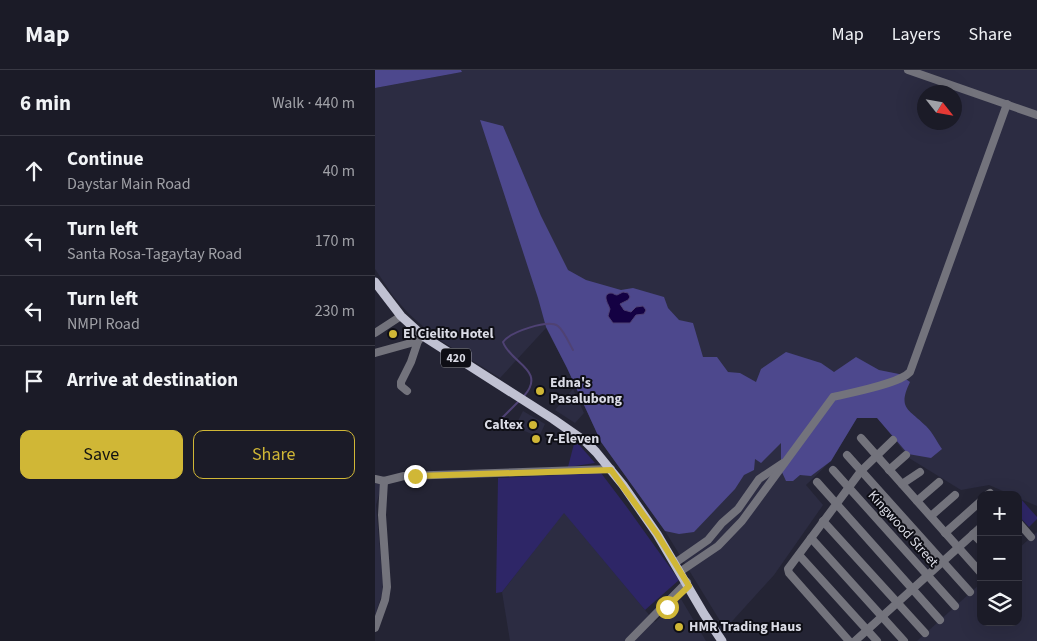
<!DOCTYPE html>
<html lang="en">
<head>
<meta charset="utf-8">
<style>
	:root { --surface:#1b1b27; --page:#24242f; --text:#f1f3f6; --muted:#a0a1a7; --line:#393944; --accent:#d0b736 }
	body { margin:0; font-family:"Source Sans 3",sans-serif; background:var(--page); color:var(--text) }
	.controls { position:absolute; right:15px; bottom:15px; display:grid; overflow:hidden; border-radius:10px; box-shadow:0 5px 20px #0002 }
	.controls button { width:45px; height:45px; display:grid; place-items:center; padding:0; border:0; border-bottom:1px solid var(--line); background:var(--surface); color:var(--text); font:25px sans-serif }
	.compass { position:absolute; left:542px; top:15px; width:45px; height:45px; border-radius:50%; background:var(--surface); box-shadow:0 5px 20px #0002; rotate:121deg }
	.stop { position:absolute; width:15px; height:15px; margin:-11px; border:4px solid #d0b736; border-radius:50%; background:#fff }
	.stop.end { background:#d0b736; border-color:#fff; box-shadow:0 1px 5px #0008 }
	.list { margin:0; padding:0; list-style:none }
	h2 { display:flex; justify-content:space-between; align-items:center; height:65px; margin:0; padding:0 20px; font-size:21px }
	h2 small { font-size:16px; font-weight:400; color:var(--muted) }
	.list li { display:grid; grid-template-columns:32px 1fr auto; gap:15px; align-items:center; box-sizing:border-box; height:70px; padding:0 20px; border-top:1px solid var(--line) }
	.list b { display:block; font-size:19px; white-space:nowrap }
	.list p { margin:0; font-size:16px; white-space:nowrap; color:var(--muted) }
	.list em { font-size:16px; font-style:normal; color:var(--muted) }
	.actions { display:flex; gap:10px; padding:15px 20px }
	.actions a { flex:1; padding:11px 0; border:1px solid var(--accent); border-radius:10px; text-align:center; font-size:18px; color:var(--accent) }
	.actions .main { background:var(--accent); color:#111 }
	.icon { flex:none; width:28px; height:28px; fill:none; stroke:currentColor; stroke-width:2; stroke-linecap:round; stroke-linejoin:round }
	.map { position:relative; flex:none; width:662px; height:571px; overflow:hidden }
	header { display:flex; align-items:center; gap:30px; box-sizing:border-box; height:70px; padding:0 25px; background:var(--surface); border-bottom:1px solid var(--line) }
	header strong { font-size:24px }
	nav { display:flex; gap:28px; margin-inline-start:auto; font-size:18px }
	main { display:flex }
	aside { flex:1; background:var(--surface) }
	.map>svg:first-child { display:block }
	.built { fill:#2c2c42; fill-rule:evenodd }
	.green { fill:#2e2667 }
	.forest { fill:#4d488d }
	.water { fill:#140143; stroke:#4f4274 }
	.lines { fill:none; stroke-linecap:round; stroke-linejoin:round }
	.stream { stroke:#4f4274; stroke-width:2 }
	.minor { stroke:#73737c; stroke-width:8 }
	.major { stroke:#c0c1d2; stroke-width:9 }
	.route { stroke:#d0b736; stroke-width:6 }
	.poi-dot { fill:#d0b736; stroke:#0e0e15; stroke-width:2 }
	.labels { text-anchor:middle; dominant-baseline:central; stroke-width:4; stroke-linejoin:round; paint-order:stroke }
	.shield { fill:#0e0e15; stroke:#9d9ea7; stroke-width:1 }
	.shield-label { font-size:12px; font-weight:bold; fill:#dadbe5 }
	.poi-label { font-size:14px; font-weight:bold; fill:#dadbe5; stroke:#0e0e15; text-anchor:start }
	.street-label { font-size:14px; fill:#dadbe5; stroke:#0e0e15 }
</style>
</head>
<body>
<header>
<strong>Map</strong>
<nav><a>Map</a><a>Layers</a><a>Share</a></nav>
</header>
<main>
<aside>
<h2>6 min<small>Walk · 440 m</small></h2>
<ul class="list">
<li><svg class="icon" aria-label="ahead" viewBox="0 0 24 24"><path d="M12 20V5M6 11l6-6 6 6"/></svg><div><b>Continue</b><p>Daystar Main Road</p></div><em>40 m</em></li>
<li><svg class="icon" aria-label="left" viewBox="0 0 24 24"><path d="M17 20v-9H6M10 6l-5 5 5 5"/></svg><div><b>Turn left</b><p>Santa Rosa-Tagaytay Road</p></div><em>170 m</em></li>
<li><svg class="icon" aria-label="left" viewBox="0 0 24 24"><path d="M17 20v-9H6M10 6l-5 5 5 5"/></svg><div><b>Turn left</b><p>NMPI Road</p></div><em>230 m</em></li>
<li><svg class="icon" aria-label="arrive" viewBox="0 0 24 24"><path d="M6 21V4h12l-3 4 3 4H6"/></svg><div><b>Arrive at destination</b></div></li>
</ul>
<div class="actions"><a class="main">Save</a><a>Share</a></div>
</aside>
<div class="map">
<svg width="662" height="571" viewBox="0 0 662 571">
	<rect width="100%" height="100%" fill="#242434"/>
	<g class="built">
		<path d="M86,0H662V436L643,428V425H637L614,415L586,420L534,388L502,347L482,348L456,391L431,415L448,435L399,505L350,559L290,461L226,372L192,298L171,258L125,308L60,267L34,244L18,226L0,199V18L87,2ZM550,22H580V52H550Z"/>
		<polygon points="198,319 209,343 200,353 180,340"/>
		<polygon points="148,341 170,354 164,367 140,357"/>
		<polygon points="0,413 7,415 1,435 8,513 7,524 0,546"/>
		<polygon points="189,442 280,552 306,529 331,571 135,571 127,522"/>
		<polygon points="662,462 662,571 542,571 606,513 606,552 643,552 643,479"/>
	</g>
	<g class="green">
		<polygon points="200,370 220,393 193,397"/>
		<polygon points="226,403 251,436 304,510 270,540 189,443 127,522 121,523 123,408"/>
		<polygon points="645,428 662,447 662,449 654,457 643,445 643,430"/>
	</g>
	<g class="forest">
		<polygon points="0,0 86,0 87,2 0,18"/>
		<path d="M105,50L128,56L166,146L193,200L211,210L246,220L258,218L289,227L293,238L304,250L318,253L328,287H342L353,302L365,303L381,312L386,299L411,282L446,293L459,302L481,287L504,300L524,304L535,312C522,339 534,339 551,356C558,363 562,372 567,379L556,388L533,384L502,348H482L456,391L436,406L425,405L418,411H411L406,400V373L386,393L380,389L379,400L369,405L360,419L319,462L304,464L290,461L226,372L192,298L171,257L163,228Z"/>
	</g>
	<path class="water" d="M248,222L253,223L255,227L253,230L245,234L249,240L256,242L261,237L268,236L271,240L269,244L261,245L255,253H238L233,246L235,239C234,235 226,224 236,223C238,223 240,225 242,225Z"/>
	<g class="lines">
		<g class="stream">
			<path d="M149,326C172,300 135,293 128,272C135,262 173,249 183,256C189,261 194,273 198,280"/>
			<polyline points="120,359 126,349 144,331"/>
		</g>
		<g class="minor">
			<polyline points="533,0 662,45"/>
			<polyline points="0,263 26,246"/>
			<polyline points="0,283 43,271 45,269"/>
			<polyline points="32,321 26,316 26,312 36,292 43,271"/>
			<polyline points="486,368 606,503"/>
			<polyline points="472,385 595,522"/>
			<polyline points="458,400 580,536"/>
			<polyline points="514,400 531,385"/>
			<polyline points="0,409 9,411 29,406 236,399"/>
			<polyline points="442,412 565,550"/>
			<polyline points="527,414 545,402"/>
			<polyline points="612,425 615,423"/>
			<polyline points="542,431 564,412"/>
			<polyline points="556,446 580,425"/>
			<polyline points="448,451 550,563"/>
			<polyline points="643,452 656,467"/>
			<polyline points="570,463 606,431"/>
			<polyline points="598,464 606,472"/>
			<polyline points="436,468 529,571"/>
			<polyline points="424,485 502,571"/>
			<polyline points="300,493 333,470 347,453 363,439 384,409 408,393"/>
			<path d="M306,501L343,476L367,451L458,327C475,323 524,314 535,302L632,34"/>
			<polyline points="0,558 10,530 12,517 7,445 9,411"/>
			<polyline points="254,571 312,512"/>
			<polyline points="474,571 414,503 413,499 486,401 518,370"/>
			<polyline points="480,571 606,457"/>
		</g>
		<polyline class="major" points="0,212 26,246 48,266 178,349 211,372 221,382 248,415 282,464 329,544 347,571"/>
	</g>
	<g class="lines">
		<polyline class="route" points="40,406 236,400 282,464 314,516 292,537"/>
	</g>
	<g class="poi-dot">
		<circle cx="18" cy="264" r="5"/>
		<circle cx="165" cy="321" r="5"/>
		<circle cx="158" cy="355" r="5"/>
		<circle cx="161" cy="369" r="5"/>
		<circle cx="304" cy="557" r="5"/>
	</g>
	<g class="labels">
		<rect class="shield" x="66" y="278.5" width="30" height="19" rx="4"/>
		<g class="shield-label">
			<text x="81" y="288">420</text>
		</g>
		<g class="poi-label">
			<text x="28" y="264">El Cielito Hotel</text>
			<text x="175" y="313">Edna's<tspan x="175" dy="16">Pasalubong</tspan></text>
			<text x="148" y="355" text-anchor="end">Caltex</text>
			<text x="171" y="369">7-Eleven</text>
			<text x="314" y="557">HMR Trading Haus</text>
		</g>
		<g class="street-label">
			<text transform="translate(528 459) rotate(48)">Kingwood Street</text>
		</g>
	</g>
</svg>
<div class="controls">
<button>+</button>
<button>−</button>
<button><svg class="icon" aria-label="layers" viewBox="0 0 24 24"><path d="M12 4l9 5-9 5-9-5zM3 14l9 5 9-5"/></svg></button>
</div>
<svg class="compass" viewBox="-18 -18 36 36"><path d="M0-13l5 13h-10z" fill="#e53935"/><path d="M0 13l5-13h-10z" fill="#a0a1a7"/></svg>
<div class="stop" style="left:292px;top:537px"></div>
<div class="stop end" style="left:40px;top:406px"></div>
</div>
</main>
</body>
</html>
